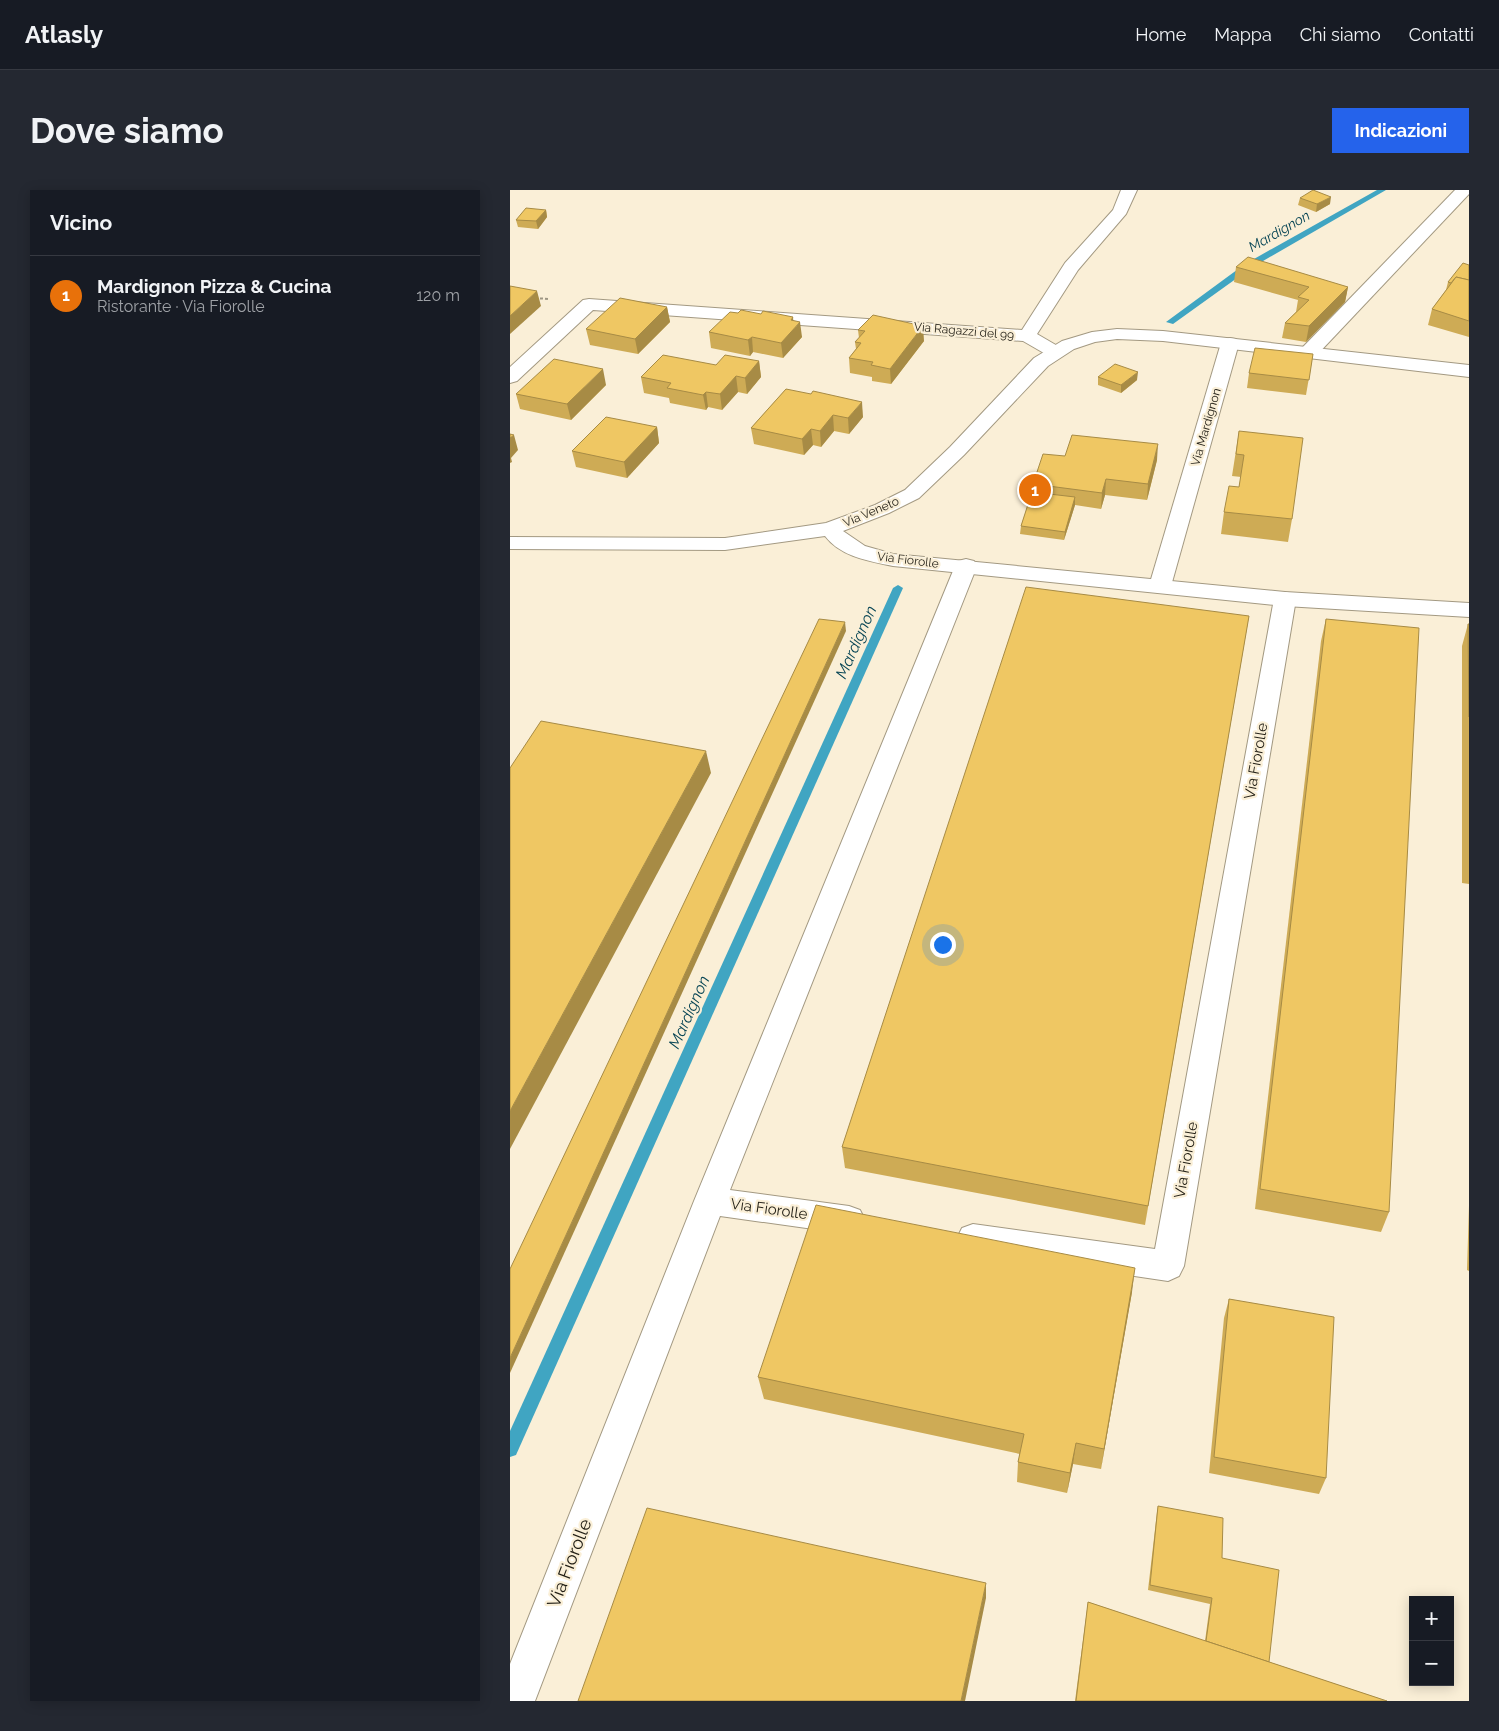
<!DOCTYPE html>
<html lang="it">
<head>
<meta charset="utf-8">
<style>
	:root { --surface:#171b24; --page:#242831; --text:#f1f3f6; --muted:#9ea1a6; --line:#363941; --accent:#2563eb }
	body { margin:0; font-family:Raleway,sans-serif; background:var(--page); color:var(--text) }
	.controls { position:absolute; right:15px; bottom:15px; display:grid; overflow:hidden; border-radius:0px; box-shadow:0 2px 12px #0003 }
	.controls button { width:45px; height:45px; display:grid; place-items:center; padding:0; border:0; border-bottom:1px solid var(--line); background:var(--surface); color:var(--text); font:25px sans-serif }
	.you { position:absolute; left:432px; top:754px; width:18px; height:18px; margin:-12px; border:4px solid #fff; border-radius:50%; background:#1a73e8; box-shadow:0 0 0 8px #1a73e833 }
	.badge { display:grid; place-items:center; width:32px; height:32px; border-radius:50%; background:var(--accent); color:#fff; font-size:16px; font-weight:700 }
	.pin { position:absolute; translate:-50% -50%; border:2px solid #fff; box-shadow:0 1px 5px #0006 }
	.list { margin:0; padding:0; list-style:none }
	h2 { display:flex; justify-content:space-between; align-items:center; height:65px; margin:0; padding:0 20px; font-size:21px }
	h2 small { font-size:16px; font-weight:400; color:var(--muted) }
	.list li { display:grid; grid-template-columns:32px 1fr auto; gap:15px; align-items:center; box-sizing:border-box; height:80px; padding:0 20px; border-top:1px solid var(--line) }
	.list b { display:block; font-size:19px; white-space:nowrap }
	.list p { margin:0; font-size:16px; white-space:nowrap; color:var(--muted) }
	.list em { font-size:16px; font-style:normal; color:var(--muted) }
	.map { position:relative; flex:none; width:959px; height:1511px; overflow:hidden; border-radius:0px }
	header { display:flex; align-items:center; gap:30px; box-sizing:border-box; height:70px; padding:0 25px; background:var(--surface); border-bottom:1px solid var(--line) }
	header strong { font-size:24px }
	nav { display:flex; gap:28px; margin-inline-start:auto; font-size:18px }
	.intro { display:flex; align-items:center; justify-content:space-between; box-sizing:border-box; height:120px; padding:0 30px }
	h1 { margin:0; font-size:35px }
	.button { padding:12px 22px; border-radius:0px; background:var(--accent); color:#fff; font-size:18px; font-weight:700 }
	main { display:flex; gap:30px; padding:0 30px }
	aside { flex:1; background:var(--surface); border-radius:0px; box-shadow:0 2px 12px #0003 }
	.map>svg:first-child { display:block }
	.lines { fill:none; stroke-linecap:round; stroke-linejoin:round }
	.stream { fill:#40a5c2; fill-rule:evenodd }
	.street-casing { stroke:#a39982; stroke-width:2 }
	.secondary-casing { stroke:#a39982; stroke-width:2 }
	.path { stroke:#9d9684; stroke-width:2; stroke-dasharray:3 2; stroke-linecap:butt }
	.street { fill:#fff; fill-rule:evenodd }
	.secondary { fill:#fff; fill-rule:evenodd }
	.wall { fill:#ceab55 }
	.shaded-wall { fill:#a78b45 }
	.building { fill:#efc763; stroke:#a78b45 }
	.labels { text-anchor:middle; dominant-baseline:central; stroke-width:4.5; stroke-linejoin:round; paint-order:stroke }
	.far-street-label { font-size:12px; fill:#201d14; stroke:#faefd7 }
	.far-water-label { font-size:14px; font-style:italic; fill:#064454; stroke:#faefd7 }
	.street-label { font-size:15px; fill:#201d14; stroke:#faefd7 }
	.water-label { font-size:16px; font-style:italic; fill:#064454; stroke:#faefd7 }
	.near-street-label { font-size:18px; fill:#201d14; stroke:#faefd7 }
</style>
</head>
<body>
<header>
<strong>Atlasly</strong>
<nav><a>Home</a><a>Mappa</a><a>Chi siamo</a><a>Contatti</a></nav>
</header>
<div class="intro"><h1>Dove siamo</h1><a class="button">Indicazioni</a></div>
<main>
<aside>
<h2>Vicino<small></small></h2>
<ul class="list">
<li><span class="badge" style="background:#e8710a">1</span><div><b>Mardignon Pizza &amp; Cucina</b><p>Ristorante · Via Fiorolle</p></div><em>120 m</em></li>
</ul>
</aside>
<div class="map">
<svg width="959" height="1511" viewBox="0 0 959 1511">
	<rect width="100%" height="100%" fill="#faefd7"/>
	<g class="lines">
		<g class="stream">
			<polygon points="867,0 876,0 741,78 663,134 656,132 735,74"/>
			<polygon points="388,395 393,398 6,1265 0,1267 0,1241 383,398"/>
		</g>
		<g class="street-casing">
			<g id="street">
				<polygon points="611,0 627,0 616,24 568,80 527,144 551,158 554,162 551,166 539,166 513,151 83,120 7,191 0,193 0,177 73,110 79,109 512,140 555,73 603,20"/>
				<polygon points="945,0 959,0 959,4 804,168 790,168 788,164 790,160"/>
				<polygon points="720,148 726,149 729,153 661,396 658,401 650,403 642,401 639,396 711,153 714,149"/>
				<polygon points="456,369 464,371 467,376 220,1000 339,1016 350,1020 355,1030 350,1040 339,1044 210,1026 25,1511 0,1511 0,1474 184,1011 445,376 448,371"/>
				<polygon points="775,402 783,404 786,409 674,1076 669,1086 658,1091 463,1062 452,1058 447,1048 452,1038 463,1034 645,1059 764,409 767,404"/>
			</g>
		</g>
		<g class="secondary-casing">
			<path id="secondary" d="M607,139L653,141L959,175V187L653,151L607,149L585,152L564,159L538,176L454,265L409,308L379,323L333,341L355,356L383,364L775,402L959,413V427L775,416L383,376C359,371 331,367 315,346L215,360L0,359V347L215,348L316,333L365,315L395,300L440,257L524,168L552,151L582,142Z"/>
		</g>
		<polyline class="path" points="25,108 38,109"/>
		<use href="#street" class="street"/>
		<use href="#secondary" class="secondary"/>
	</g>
	<g class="wall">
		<polygon points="790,8 820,14 806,22 788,15"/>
		<polygon points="36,20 37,27 28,39 8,37 6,30"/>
		<polygon points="959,75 959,147 918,135 922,119 936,100 938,92"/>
		<polygon points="726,77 838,97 835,112 796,152 772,148 775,133 786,122 788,110 724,92"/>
		<polygon points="157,117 160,132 128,164 80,155 76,139"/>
		<polygon points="228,123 283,131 292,147 273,168 243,162 240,166 201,158 199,142"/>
		<polygon points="348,140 414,151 381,194 362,191 362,187 340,183 339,168 346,159 345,152 349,148"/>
		<polygon points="803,164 796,205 737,198 739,183"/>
		<polygon points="249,171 251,187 237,204 228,202 212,220 198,217 196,220 160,213 159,208 134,203 131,187 206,175"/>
		<polygon points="588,187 627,190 611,203 588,195"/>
		<polygon points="96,195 61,230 10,219 6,204"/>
		<polygon points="276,199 353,227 339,244 324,241 311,257 303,255 294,265 244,254 241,238"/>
		<polygon points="147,237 149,253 117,288 66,277 62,261"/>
		<polygon points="729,241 782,329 778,352 711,344 714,322 729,297 731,287 722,286"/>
		<polygon points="555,266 647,270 637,310 595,305 591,319 565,315 554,350 510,344 511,336 523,302 523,294"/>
		<polygon points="739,426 635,1035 335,978 332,957"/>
		<polygon points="816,429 879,1022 871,1042 745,1019 811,451"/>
		<polygon points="958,434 959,434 959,694 952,693 952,456"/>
		<polygon points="959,1015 959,1081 957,1080"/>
		<polygon points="622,1102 591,1279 563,1274 557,1303 507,1292 508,1272 510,1264 254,1209 248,1187"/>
		<polygon points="719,1109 816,1288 809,1304 699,1283 714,1128"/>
		<polygon points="648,1316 712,1368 759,1472 877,1511 565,1511 578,1412 695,1451 700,1414 638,1400 647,1322"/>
	</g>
	<g class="shaded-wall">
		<polygon points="821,7 820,14 806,22 807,14"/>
		<polygon points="36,20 37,27 28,39 26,31"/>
		<polygon points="838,97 835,112 796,152 799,136"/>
		<polygon points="27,101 31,116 0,144 0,126"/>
		<polygon points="157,117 160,132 128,164 125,149"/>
		<polygon points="283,127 284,139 290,132 292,147 273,168 271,153 281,130"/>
		<polygon points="413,136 414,151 381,194 380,179"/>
		<polygon points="242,147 243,162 240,166 238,150"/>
		<polygon points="249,171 251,187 237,204 235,188"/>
		<polygon points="93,179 96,195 61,230 57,214"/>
		<polygon points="628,182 627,190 611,203 611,195"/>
		<polygon points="226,186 228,202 212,220 210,204"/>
		<polygon points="196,202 198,217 196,220 193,205"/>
		<polygon points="352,212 353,227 339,244 338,228"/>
		<polygon points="323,225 324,241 311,257 310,241"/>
		<polygon points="147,237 149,253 117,288 114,272"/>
		<polygon points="301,239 303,255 294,265 292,249"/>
		<polygon points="4,245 8,260 1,268 2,272 0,273 0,248"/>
		<polygon points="648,254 647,270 637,310 638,294"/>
		<polygon points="596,289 595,305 591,319 592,303"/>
		<polygon points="565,307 565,315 554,350 555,342"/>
		<polygon points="335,432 336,441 0,1183 0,1168"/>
		<polygon points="196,561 201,583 0,959 0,921"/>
		<polygon points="625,1078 622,1102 591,1279 594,1259"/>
		<polygon points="566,1253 563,1274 557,1303 560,1283"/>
		<polygon points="476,1393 476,1408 455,1511 451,1511"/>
	</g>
	<g class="building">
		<polygon points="803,0 821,7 807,14 790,8"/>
		<polygon points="16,18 36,20 26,31 6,30"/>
		<polygon points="738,67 838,97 799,136 775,133 799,110 788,107 799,97 726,77"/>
		<polygon points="953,73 959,75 959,90 946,87 941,93 938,92"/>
		<polygon points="946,87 959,90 959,131 922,119"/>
		<polygon points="0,96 27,101 0,126"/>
		<polygon points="110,108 157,117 125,149 76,139"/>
		<polygon points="231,120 251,124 253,121 283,127 281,130 290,132 271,153 242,147 238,150 199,142 220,122 228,123"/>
		<polygon points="363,125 413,136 380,179 361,175 363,172 339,168 351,153 345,152 355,141 348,140"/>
		<polygon points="745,158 803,164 799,190 739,183"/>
		<polygon points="153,165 206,175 215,165 249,171 235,188 226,186 210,204 196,202 193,205 157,198 161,193 131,187"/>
		<polygon points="44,169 93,179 57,214 6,204"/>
		<polygon points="605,174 628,182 611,195 588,187"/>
		<polygon points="276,199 301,204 303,201 352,212 338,228 323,225 310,241 301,239 292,249 241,238"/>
		<polygon points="96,227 147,237 114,272 62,261"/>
		<polygon points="729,241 793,248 782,329 714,322 719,296 729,297 734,265 726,264"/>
		<polygon points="0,244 4,245 0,248"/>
		<polygon points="562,245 648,254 638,294 596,289 592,303 523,294 533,264 555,266"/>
		<polygon points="522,302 565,307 555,342 511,336"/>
		<polygon points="516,397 739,426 638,1016 332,957"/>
		<polygon points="309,429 335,432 0,1168 0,1079"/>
		<polygon points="816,429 909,438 879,1022 750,999"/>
		<polygon points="958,434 959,434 959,527"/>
		<polygon points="31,531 196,561 0,921 0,578"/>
		<polygon points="306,1015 625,1078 594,1259 566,1253 560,1283 508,1272 514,1244 248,1187"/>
		<polygon points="719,1109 824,1127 816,1288 704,1267"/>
		<polygon points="648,1316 713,1328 712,1368 769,1380 759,1472 696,1451 702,1408 640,1395"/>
		<polygon points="137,1318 476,1393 451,1511 68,1511"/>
		<polygon points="578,1412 877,1511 566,1511"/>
	</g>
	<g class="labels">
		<g class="far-street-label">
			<text transform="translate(454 141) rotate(5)">Via Ragazzi del 99</text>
			<text transform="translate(696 237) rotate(-74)">Via Mardignon</text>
			<text transform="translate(361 322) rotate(-23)">Via Veneto</text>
			<text transform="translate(398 370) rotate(7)">Via Fiorolle</text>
		</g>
		<g class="far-water-label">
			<text transform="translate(769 41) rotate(-30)">Mardignon</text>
		</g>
		<g class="street-label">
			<text transform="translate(746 571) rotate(-80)">Via Fiorolle</text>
			<text transform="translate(676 970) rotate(-80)">Via Fiorolle</text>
			<text transform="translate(259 1019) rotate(8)">Via Fiorolle</text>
		</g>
		<g class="water-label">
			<text transform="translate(346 452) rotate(-66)">Mardignon</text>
			<text transform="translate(179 822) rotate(-66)">Mardignon</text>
		</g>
		<g class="near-street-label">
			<text transform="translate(59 1373) rotate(-69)">Via Fiorolle</text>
		</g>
	</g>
</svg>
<div class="controls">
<button>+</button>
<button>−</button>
</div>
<div class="you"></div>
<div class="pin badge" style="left:525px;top:300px;background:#e8710a">1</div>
</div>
</main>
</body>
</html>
